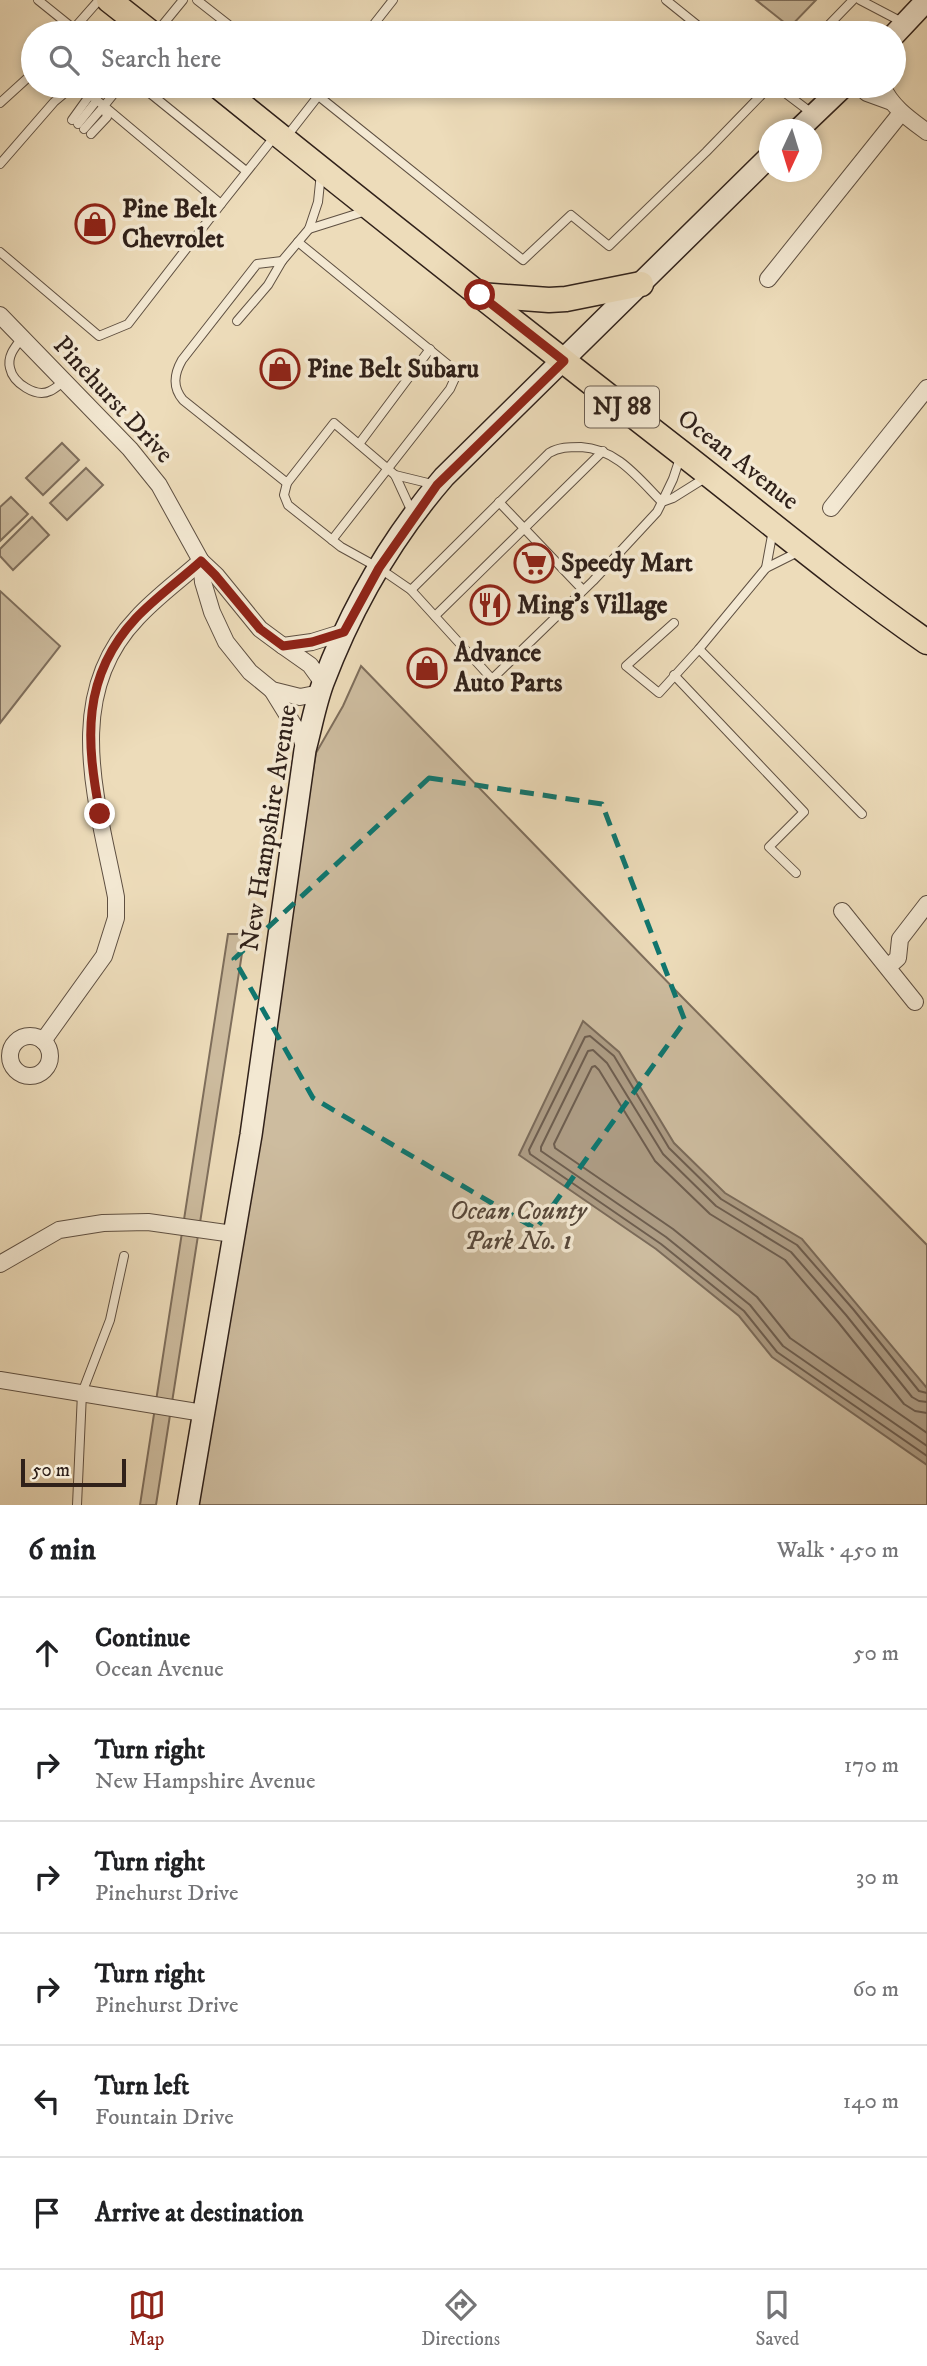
<!DOCTYPE html>
<html lang="en">
<head>
<meta charset="utf-8">
<style>
	:root { --surface:#fff; --page:#f2f2f2; --text:#202124; --muted:#757577; --line:#e0e0e0; --accent:#8f2418 }
	body { margin:0; font-family:"IM FELL DW Pica",serif; background:var(--page); color:var(--text) }
	.compass { position:absolute; left:759px; top:119px; width:63px; height:63px; border-radius:50%; background:var(--surface); box-shadow:0 4px 10px #0003; rotate:184deg }
	.scale { position:absolute; left:21px; bottom:18px; width:105px; box-sizing:border-box; padding-left:7px; border:4px solid #30211a; border-top:0; font-size:19px; line-height:24px; white-space:nowrap; color:#30211a; -webkit-text-stroke:5px #f3e8d2; paint-order:stroke }
	.stop { position:absolute; width:21px; height:21px; margin:-16px; border:5px solid #8f2418; border-radius:50%; background:#fff }
	.stop.end { background:#8f2418; border-color:#fff; box-shadow:0 2px 7px #0008 }
	.list { margin:0; padding:0; list-style:none }
	h2 { display:flex; justify-content:space-between; align-items:center; height:91px; margin:0; padding:0 28px; font-size:30px }
	h2 small { font-size:23px; font-weight:400; color:var(--muted) }
	.list li { display:grid; grid-template-columns:46px 1fr auto; gap:21px; align-items:center; box-sizing:border-box; height:112px; padding:0 28px; border-top:2px solid var(--line) }
	.list b { display:block; font-size:26px; white-space:nowrap }
	.list p { margin:0; font-size:23px; white-space:nowrap; color:var(--muted) }
	.list em { font-size:23px; font-style:normal; color:var(--muted) }
	.icon { flex:none; width:38px; height:38px; fill:none; stroke:currentColor; stroke-width:2; stroke-linecap:round; stroke-linejoin:round }
	.map { position:relative; flex:none; width:927px; height:1505px; overflow:hidden }
	.search { position:absolute; background:var(--surface); box-shadow:0 4px 10px #0003; left:21px; right:21px; top:21px; height:77px; display:flex; align-items:center; gap:18px; box-sizing:border-box; padding:0 24px; border-radius:38px; color:var(--muted); font-size:26px }
	.sheet { height:763px; background:var(--surface) }
	nav { display:flex; justify-content:space-around; align-items:center; box-sizing:border-box; height:98px; border-top:2px solid var(--line); background:var(--surface); font-size:19px; color:var(--muted) }
	nav a { display:grid; justify-items:center; gap:4px }
	nav .on { color:var(--accent) }
	.map>svg:first-child { display:block }
	.green { fill:#cdbc9f; stroke:#7e6e5c; stroke-width:2 }
	.water { fill:#ad9c84; stroke:#7b6b5a; stroke-width:2 }
	.lines { fill:none; stroke-linecap:round; stroke-linejoin:round }
	.shore { stroke:#6e5e4f; stroke-width:2 }
	.lane-casing { stroke:#5f5042; stroke-width:10 }
	.street-casing { stroke:#5f5042; stroke-width:18 }
	.secondary-casing { stroke:#30211a; stroke-width:24 }
	.primary-casing { stroke:#30211a; stroke-width:27 }
	.lane { stroke:#f3e8d2; stroke-width:8 }
	.street { stroke:#f3e8d2; stroke-width:16 }
	.secondary { stroke:#f3e8d2; stroke-width:21 }
	.primary { stroke:#eddcba; stroke-width:24 }
	.route { stroke:#8f2418; stroke-width:9 }
	.marked { fill:none; stroke:#0f766e; stroke-width:5; stroke-dasharray:14 9; stroke-linejoin:round }
	.labels { text-anchor:middle; dominant-baseline:central; stroke-width:7; stroke-linejoin:round; paint-order:stroke }
	.shield { fill:#f3e8d2; stroke:#6a5d51; stroke-width:2 }
	.shield-label { font-size:24px; font-weight:bold; fill:#30211a }
	.poi-label { font-size:26px; font-weight:bold; fill:#30211a; stroke:#f3e8d2; text-anchor:start }
	.street-label { font-size:26px; fill:#30211a; stroke:#f3e8d2 }
	.park-label { font-size:26px; font-style:italic; fill:#57483b; stroke:#f3e8d2 }
</style>
</head>
<body>
<div class="map">
<svg width="927" height="1505" viewBox="0 0 927 1505">
	<rect width="100%" height="100%" fill="#eddcba"/>
	<filter id="stains"><feTurbulence type="fractalNoise" baseFrequency=".00286" numOctaves="4"/><feColorMatrix values="0 0 0 0 .2 0 0 0 0 .09 0 0 0 0 .02 0 0 0 .5 -.17"/></filter>
	<radialGradient id="worn" r=".72"><stop offset=".6" stop-color="#630" stop-opacity="0"/><stop offset="1" stop-color="#630" stop-opacity=".3"/></radialGradient>
	<g class="green">
		<polygon points="756,0 816,0 790,27"/>
		<polygon points="62,443 79,460 43,495 26,478"/>
		<polygon points="86,468 103,485 67,520 50,503"/>
		<polygon points="11,497 28,514 0,541 0,507"/>
		<polygon points="32,517 49,535 13,570 0,556 0,549"/>
		<polygon points="0,591 60,646 0,723"/>
		<polygon points="361,666 684,999 927,1245 927,1505 188,1505 316,753 343,706"/>
		<polygon points="228,934 245,934 156,1505 140,1505"/>
	</g>
	<polygon class="water" points="583,1021 619,1052 674,1143 725,1193 802,1239 927,1388 927,1465 772,1357 739,1316 656,1249 519,1155"/>
	<g class="lines">
		<g class="shore">
			<polyline points="927,1393 919,1391 853,1309 797,1245 721,1199 669,1148 614,1056 590,1036 585,1037 529,1150 530,1154 661,1244 744,1311 777,1352 927,1456"/>
			<polyline points="927,1402 919,1401 912,1397 846,1315 791,1252 716,1206 663,1154 607,1063 593,1050 588,1051 541,1147 541,1151 666,1237 750,1305 783,1346 927,1446"/>
			<polyline points="927,1413 915,1411 904,1404 838,1322 785,1260 710,1214 655,1161 599,1070 595,1066 592,1067 554,1144 555,1148 673,1229 757,1297 790,1338 927,1433"/>
		</g>
		<g class="lane-casing">
			<g id="lane">
				<polyline points="38,0 74,29"/>
				<polyline points="197,0 239,33"/>
				<polyline points="666,0 707,33"/>
				<polyline points="860,0 902,22"/>
				<polyline points="70,33 99,0"/>
				<polyline points="156,33 183,0"/>
				<polyline points="367,33 393,0"/>
				<polyline points="821,33 853,0"/>
				<polyline points="120,86 104,106 221,204 275,136"/>
				<polyline points="141,86 246,171"/>
				<polyline points="306,86 523,260 571,215 609,246 706,152 770,86"/>
				<polyline points="776,86 813,114"/>
				<polyline points="0,103 33,73"/>
				<polyline points="72,120 90,95"/>
				<polyline points="78,124 97,100"/>
				<polyline points="84,129 104,106"/>
				<polyline points="287,136 326,86"/>
				<polyline points="0,164 54,102 66,92 87,92 104,106 107,117 91,134"/>
				<path d="M321,173L318,202L309,229L282,261L257,264L182,360C174,374 172,387 183,400L287,483L334,423L395,475L412,512"/>
				<polyline points="309,229 366,211"/>
				<polyline points="298,242 451,367 455,378 450,389 332,540"/>
				<polyline points="0,252 99,336 128,324 221,204"/>
				<polyline points="237,321 268,285 282,261"/>
				<path d="M22,338C15,347 7,356 10,368C13,383 36,398 50,391C55,389 60,384 64,381"/>
				<polyline points="359,444 430,349"/>
				<polyline points="395,475 436,485"/>
				<path d="M287,483L284,495L288,505L341,547L379,568L411,590L549,453C559,447 569,447 581,447C617,449 638,478 662,502L673,479L680,458"/>
				<polyline points="499,502 583,590"/>
				<polyline points="766,568 773,530"/>
				<polyline points="411,590 492,679 593,581 657,512 662,502 673,498 705,478"/>
				<polyline points="435,616 603,451"/>
				<polyline points="674,623 626,666 659,693 699,649 766,568 800,551"/>
				<polyline points="699,649 862,814"/>
				<polyline points="674,675 804,812 769,847 796,873"/>
				<polyline points="77,1505 82,1393 110,1320 124,1256"/>
			</g>
		</g>
		<g class="street-casing">
			<g id="street">
				<polyline points="859,86 867,93 889,101"/>
				<path d="M882,86C892,107 908,118 927,132"/>
				<polyline points="768,279 901,113"/>
				<polyline points="0,315 130,449 159,485 201,561 216,575 260,629 283,646 312,642 344,632"/>
				<polyline points="831,508 927,388"/>
				<polyline points="201,561 203,582 212,612 226,642 250,672 272,690 300,697 320,693"/>
				<polyline points="283,646 310,665 323,683"/>
				<polyline points="272,690 301,737 305,750"/>
				<polyline points="842,911 915,1002"/>
				<polyline points="888,967 898,958 900,939 927,904"/>
				<circle cx="30" cy="1056" r="20"/>
				<path d="M43,1041L104,956L116,918V897C98,803 61,697 137,618C156,597 180,580 201,561"/>
				<polyline points="0,1264 59,1230 103,1223 148,1222 233,1234"/>
				<polyline points="0,1380 203,1413"/>
			</g>
		</g>
		<g class="secondary-casing">
			<g id="secondary">
				<polyline points="894,35 927,0"/>
				<polyline points="798,130 844,86"/>
				<path d="M188,1505L251,1135L305,750C311,728 315,705 323,683C351,609 392,537 444,477L769,157"/>
			</g>
		</g>
		<g class="primary-casing">
			<g id="primary">
				<polyline points="109,0 151,33"/>
				<path d="M218,86C369,208 522,329 675,448C759,513 840,582 927,642"/>
				<polyline points="480,295 549,300 566,299 641,284"/>
			</g>
		</g>
		<use href="#lane" class="lane"/>
		<use href="#street" class="street"/>
		<use href="#secondary" class="secondary"/>
		<use href="#primary" class="primary"/>
	</g>
	<g class="lines">
		<path class="route" d="M100,814C86,741 81,677 136,618C156,597 180,580 201,561L215,575L260,629L283,646L312,642L344,632L379,568L437,485L564,361L480,295"/>
	</g>
	<path class="marked" d="M429,778L602,804L685,1021L536,1229L313,1098L234,959Z"/>
	<defs>
		<g id="shop-ring" transform="scale(2.0125)"><circle r="9.5" fill="#f3e8d2" stroke="#8f2418" stroke-width="1.5"/><path d="M-5-2.5h2.3a2.7 3.5 0 0 1 5.4 0H5L5.5 6h-11ZM-1.5-2.5h3a1.5 2.3 0 0 0-3 0Z" fill="#8f2418"/></g>
		<g id="supermarket-ring" transform="scale(2.0125)"><circle r="9.5" fill="#f3e8d2" stroke="#8f2418" stroke-width="1.5"/><path d="M-6-5.5h2.5l.6 2H6L4.5 2H-2.5L-4.4-4H-6ZM-1.5 3.2a1.3 1.3 0 1 0 .1 0ZM3 3.2a1.3 1.3 0 1 0 .1 0Z" fill="#8f2418"/></g>
		<g id="restaurant-ring" transform="scale(2.0125)"><circle r="9.5" fill="#f3e8d2" stroke="#8f2418" stroke-width="1.5"/><path d="M-5-6h1v4h1v-4h1v4h1v-4h1v5L-1.5 .5V6h-2V.5L-5-1ZM5-6V6H3V1.5H1.5Q1.5-4 5-6Z" fill="#8f2418"/></g>
	</defs>
	<g fill-rule="evenodd">
		<use href="#shop-ring" x="95" y="224"/>
		<use href="#shop-ring" x="280" y="369"/>
		<use href="#supermarket-ring" x="534" y="563"/>
		<use href="#restaurant-ring" x="490" y="605"/>
		<use href="#shop-ring" x="427" y="668"/>
	</g>
	<g class="labels">
		<rect class="shield" x="585" y="386.5" width="74" height="41" rx="5"/>
		<g class="shield-label">
			<text x="622" y="407">NJ 88</text>
		</g>
		<g class="poi-label">
			<text x="122" y="209">Pine Belt<tspan x="122" dy="30">Chevrolet</tspan></text>
			<text x="307" y="369">Pine Belt Subaru</text>
			<text x="561" y="563">Speedy Mart</text>
			<text x="517" y="605">Ming's Village</text>
			<text x="454" y="653">Advance<tspan x="454" dy="30">Auto Parts</tspan></text>
		</g>
		<g class="street-label">
			<text transform="translate(113 400) rotate(47)">Pinehurst Drive</text>
			<text transform="translate(738 460) rotate(38)">Ocean Avenue</text>
			<text transform="translate(269 828) rotate(-81)">New Hampshire Avenue</text>
		</g>
		<g class="park-label">
			<text x="518" y="1211">Ocean County<tspan x="518" dy="30">Park No. 1</tspan></text>
		</g>
	</g>
	<rect width="100%" height="100%" filter="url(#stains)"/>
	<rect width="100%" height="100%" fill="url(#worn)"/>
</svg>
<svg class="compass" viewBox="-18 -18 36 36"><path d="M0-13l5 13h-10z" fill="#e53935"/><path d="M0 13l5-13h-10z" fill="#757577"/></svg>
<div class="scale">50 m</div>
<div class="stop" style="left:480px;top:295px"></div>
<div class="stop end" style="left:100px;top:814px"></div>
<div class="search"><svg class="icon" aria-label="search" viewBox="0 0 24 24"><circle cx="10" cy="10" r="6"/><path d="M15 15l6 6"/></svg>Search here</div>
</div>
<section class="sheet">
<h2>6 min<small>Walk · 450 m</small></h2>
<ul class="list">
<li><svg class="icon" aria-label="ahead" viewBox="0 0 24 24"><path d="M12 20V5M6 11l6-6 6 6"/></svg><div><b>Continue</b><p>Ocean Avenue</p></div><em>50 m</em></li>
<li><svg class="icon" aria-label="right" viewBox="0 0 24 24"><path d="M7 20v-9h11M14 6l5 5-5 5"/></svg><div><b>Turn right</b><p>New Hampshire Avenue</p></div><em>170 m</em></li>
<li><svg class="icon" aria-label="right" viewBox="0 0 24 24"><path d="M7 20v-9h11M14 6l5 5-5 5"/></svg><div><b>Turn right</b><p>Pinehurst Drive</p></div><em>30 m</em></li>
<li><svg class="icon" aria-label="right" viewBox="0 0 24 24"><path d="M7 20v-9h11M14 6l5 5-5 5"/></svg><div><b>Turn right</b><p>Pinehurst Drive</p></div><em>60 m</em></li>
<li><svg class="icon" aria-label="left" viewBox="0 0 24 24"><path d="M17 20v-9H6M10 6l-5 5 5 5"/></svg><div><b>Turn left</b><p>Fountain Drive</p></div><em>140 m</em></li>
<li><svg class="icon" aria-label="arrive" viewBox="0 0 24 24"><path d="M6 21V4h12l-3 4 3 4H6"/></svg><div><b>Arrive at destination</b></div></li>
</ul>
</section>
<nav>
<a class="on"><svg class="icon" aria-label="map" viewBox="0 0 24 24"><path d="M3 6l6-2 6 2 6-2v14l-6 2-6-2-6 2zM9 4v14M15 6v14"/></svg>Map</a>
<a><svg class="icon" aria-label="directions" viewBox="0 0 24 24"><path d="M12 3l9 9-9 9-9-9zM9 14v-3h6M13 9l2 2-2 2"/></svg>Directions</a>
<a><svg class="icon" aria-label="saved" viewBox="0 0 24 24"><path d="M7 4h10v16l-5-4-5 4z"/></svg>Saved</a>
</nav>
</body>
</html>
